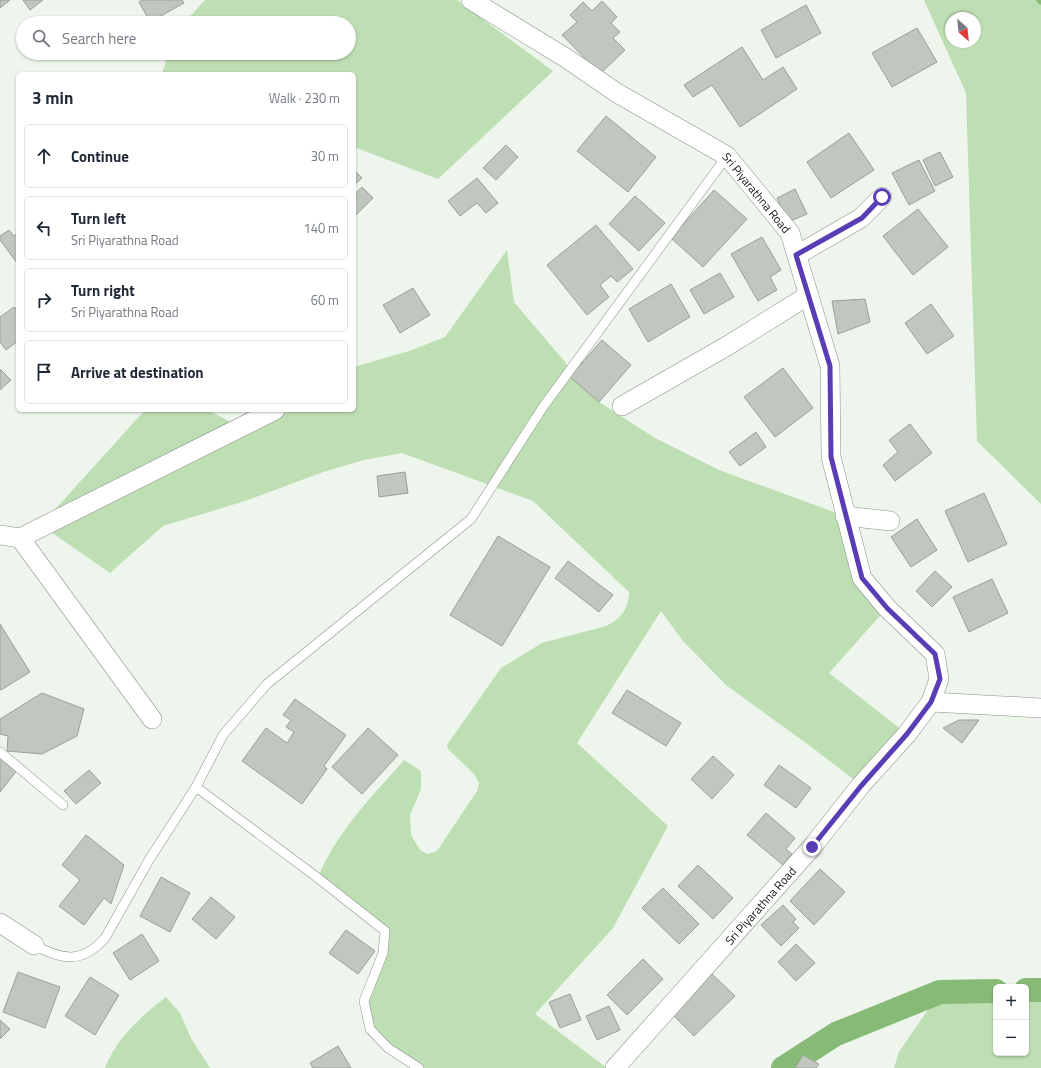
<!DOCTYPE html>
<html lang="en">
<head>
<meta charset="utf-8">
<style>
	:root { --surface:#fff; --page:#f6f6f7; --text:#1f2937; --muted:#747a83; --line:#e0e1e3 }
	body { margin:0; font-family:"Titillium Web",sans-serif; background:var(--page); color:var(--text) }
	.controls { position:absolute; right:12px; bottom:12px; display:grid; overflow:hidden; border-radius:6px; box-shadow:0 1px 3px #0004 }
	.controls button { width:36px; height:36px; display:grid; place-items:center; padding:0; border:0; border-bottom:1px solid var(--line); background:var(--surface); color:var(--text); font:20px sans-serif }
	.compass { position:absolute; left:945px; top:12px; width:36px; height:36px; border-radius:50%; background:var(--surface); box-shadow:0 1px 3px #0004; rotate:153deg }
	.stop { position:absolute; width:12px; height:12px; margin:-9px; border:3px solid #583db5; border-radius:50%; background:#fff }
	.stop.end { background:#583db5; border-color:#fff; box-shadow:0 1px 4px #0008 }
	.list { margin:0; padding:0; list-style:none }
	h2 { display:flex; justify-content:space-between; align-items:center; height:52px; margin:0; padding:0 16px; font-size:17px }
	h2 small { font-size:13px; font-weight:400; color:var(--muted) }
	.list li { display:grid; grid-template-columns:26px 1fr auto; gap:12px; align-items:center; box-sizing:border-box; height:64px; margin:0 8px 8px; padding:0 8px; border:1px solid var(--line); border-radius:6px }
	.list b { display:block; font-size:15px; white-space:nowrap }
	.list p { margin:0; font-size:13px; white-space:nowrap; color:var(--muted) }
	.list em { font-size:13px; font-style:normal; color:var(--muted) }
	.icon { flex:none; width:22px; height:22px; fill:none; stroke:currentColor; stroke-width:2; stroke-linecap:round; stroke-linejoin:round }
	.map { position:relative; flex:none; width:1041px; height:1068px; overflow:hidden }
	.search { position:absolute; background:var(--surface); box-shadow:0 1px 3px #0004; left:16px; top:16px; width:340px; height:44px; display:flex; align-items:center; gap:10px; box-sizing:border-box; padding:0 14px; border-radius:22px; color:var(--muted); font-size:15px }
	.panel { position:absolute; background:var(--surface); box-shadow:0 1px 3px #0004; left:16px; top:72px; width:340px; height:340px; border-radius:6px }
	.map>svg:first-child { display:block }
	.green { fill:#bedeb3; fill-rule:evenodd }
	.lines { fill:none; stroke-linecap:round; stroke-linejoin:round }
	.stream { stroke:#88ba77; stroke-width:7 }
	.canal { stroke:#88ba77; stroke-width:24 }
	.building { fill:#c0c7be; stroke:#9ba198 }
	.lane-casing { stroke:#8a9188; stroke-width:10 }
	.street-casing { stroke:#8a9188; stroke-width:20 }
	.lane { stroke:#fff; stroke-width:9 }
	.street { stroke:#fff; stroke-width:19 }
	.route { stroke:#583db5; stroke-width:5 }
	.labels { text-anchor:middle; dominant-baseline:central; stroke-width:3; stroke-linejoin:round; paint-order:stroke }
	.street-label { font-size:12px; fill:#141613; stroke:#eef5ec }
</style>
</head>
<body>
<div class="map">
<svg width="1041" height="1068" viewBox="0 0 1041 1068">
	<rect width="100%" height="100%" fill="#eef5ec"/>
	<g class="green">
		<polygon points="205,0 457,0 553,71 438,179 354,147 354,74 162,74 168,53 349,53 349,23 184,23"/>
		<path d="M924,0H1041V504L977,441L966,93ZM951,18H975V42H951Z"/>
		<path d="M507,250L514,302L599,402L655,438L719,470L845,516L852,541L887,608L829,673L907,734L861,785L810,746L726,685L683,641L661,611L577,743L668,826L613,928L535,1014L607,1068H419L370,1029L364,1001L383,953L385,931L318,878C335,833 373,796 404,760L421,771V789L410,815L411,835L420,850L427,854L437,851L477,791L479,783L474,774L448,749L447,745L501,668L542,643L606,626C621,619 629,608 629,592L533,501L402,453L364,460L323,472L245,501L163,526L110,573L41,525L145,410H207L233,423L259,410H354V367L409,351L445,337Z"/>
		<polygon points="1026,990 1041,990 1041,1068 894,1068 899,1052 940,992 996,991 996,1053 1026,1053"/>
		<path d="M166,997L180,1013L192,1040L210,1068H105C116,1039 141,1016 166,997Z"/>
	</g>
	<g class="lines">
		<polyline class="stream" points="1040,0 1041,1"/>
		<g class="canal">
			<polyline points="1026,990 1041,990"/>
			<polyline points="783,1068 836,1034 940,992 996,991"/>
		</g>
	</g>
	<g class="building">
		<polygon points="0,0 10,0 0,8"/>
		<polygon points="23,0 43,0 30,10"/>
		<polygon points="142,0 182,0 184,3 150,22 139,2"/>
		<polygon points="602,1 617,17 611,23 620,32 613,38 625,50 600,74 562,35 577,22 570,15 583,2 592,11"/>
		<polygon points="806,5 821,33 776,58 761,30"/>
		<polygon points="917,28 937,62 892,87 872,53"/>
		<polygon points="742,47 763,80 783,67 797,89 740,127 712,85 693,97 684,85"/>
		<polygon points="606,116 656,157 628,192 577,151"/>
		<polygon points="849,133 874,170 831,198 807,162"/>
		<polygon points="506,145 518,157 496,180 483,168"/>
		<polygon points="940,152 953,177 935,186 923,160"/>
		<polygon points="919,160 935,191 909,205 892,173"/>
		<polygon points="354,170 362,178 354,185"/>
		<polygon points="477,178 498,203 486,213 477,203 460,216 448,201"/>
		<polygon points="362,187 373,198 354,217 354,195"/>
		<polygon points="795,189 807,214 788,222 777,198"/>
		<polygon points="714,190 747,219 703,267 671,238"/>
		<polygon points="635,196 665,223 639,251 609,224"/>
		<polygon points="918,209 948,247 913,275 883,236"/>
		<polygon points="596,225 633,269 617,282 611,276 600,285 609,297 587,315 547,265"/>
		<polygon points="9,230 14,236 18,233 18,264 0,240 0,236"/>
		<polygon points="762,237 781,270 770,277 777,290 758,301 731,254"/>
		<polygon points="720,273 734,297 704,314 690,290"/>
		<polygon points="671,284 690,317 648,342 629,309"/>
		<polygon points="413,288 430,315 400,333 383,305"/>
		<polygon points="865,299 870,322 838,334 832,301"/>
		<polygon points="931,304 954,336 927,354 905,323"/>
		<polygon points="14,307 18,311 18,341 6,350 0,342 0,317"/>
		<polygon points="602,340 631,365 599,402 570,377"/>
		<polygon points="783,368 813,408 775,437 744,397"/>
		<polygon points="0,369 11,380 0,390"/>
		<polygon points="910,424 932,453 895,481 883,465 898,452 889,440"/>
		<polygon points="756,432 766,447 740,466 729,452"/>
		<polygon points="405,472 408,493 379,497 377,476"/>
		<polygon points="984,493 1007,544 968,562 945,511"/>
		<polygon points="917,519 937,550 911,567 891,537"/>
		<polygon points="498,536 550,567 502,646 450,615"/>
		<polygon points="568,561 613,595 599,612 555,578"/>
		<polygon points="935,571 952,587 932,607 916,591"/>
		<polygon points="992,579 1008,613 969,632 953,597"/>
		<polygon points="0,624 30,672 1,690 0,689"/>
		<polygon points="627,690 681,723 666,746 612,713"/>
		<polygon points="42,693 84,709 77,736 42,754 7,751 8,736 0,734 0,719"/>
		<polygon points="295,699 346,735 324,766 327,769 302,804 242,761 266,728 287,743 294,732 286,727 291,720 283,715"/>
		<polygon points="959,720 979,720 962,743 943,728"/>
		<polygon points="368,728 398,755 362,794 332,767"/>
		<polygon points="0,755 18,769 0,792"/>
		<polygon points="713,756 734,775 712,799 691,779"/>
		<polygon points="779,765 811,788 796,808 764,785"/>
		<polygon points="89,770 101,783 76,804 64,791"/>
		<polygon points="766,813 795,838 786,849 792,854 783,865 747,835"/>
		<polygon points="86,835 124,865 111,904 104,898 84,925 59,906 80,880 62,865"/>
		<polygon points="698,865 733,898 713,919 678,886"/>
		<polygon points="820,869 845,892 814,925 790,901"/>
		<polygon points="161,877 190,893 170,932 140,916"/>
		<polygon points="663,888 699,924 679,944 642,908"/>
		<polygon points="211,897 235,917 216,939 192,919"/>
		<polygon points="783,905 796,919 793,922 799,928 781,946 761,925"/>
		<polygon points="346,930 375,951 358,974 329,953"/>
		<polygon points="142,934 159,961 130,980 113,953"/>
		<polygon points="796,944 815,963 796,981 778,962"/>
		<polygon points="643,959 663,979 627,1015 607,995"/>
		<polygon points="18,972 60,987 45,1028 3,1012"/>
		<polygon points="712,974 735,996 694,1036 672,1014"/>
		<polygon points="90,977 119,995 95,1035 65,1016"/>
		<polygon points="570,994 581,1020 560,1028 549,1002"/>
		<polygon points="609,1006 620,1030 597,1040 586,1016"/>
		<polygon points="0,1020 10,1029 0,1039"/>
		<polygon points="338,1046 351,1068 313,1068 310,1063"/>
		<polygon points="803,1055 819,1064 816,1068 795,1068"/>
	</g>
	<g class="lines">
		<g class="lane-casing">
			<g id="lane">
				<polyline points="0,752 63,805"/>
				<polyline points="196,787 223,735 267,684 471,519 543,407 727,156"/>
				<path d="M34,945C62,960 82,964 105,938L149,860L196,787L318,878L385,931L383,953L364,1001L370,1029L388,1048L419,1068"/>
			</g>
		</g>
		<g class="street-casing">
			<g id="street">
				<path id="s1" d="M471,0L566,58L617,93L727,156L790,233L830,366L831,457L862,578L887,608L935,654L939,679L931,702L1041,708"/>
				<polyline points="797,255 861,218 882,197"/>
				<polyline points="622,406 727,346 809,295"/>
				<polyline points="845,516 890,521"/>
				<polyline points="0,535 20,538 152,719"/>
				<polyline points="20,538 275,410"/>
				<polyline points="0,923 34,945"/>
				<path id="s2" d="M615,1068L812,847L861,785L907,734L931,702"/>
			</g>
		</g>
		<use href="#lane" class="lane"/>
		<use href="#street" class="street"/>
	</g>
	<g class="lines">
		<polyline class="route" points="812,847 861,786 907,734 931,702 940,679 935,654 887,608 862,578 831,457 830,366 796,255 862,218 882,197"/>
	</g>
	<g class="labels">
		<g class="street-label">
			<text stroke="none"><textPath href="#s1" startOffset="347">Sri Piyarathna Road</textPath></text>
			<text stroke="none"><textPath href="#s2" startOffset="218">Sri Piyarathna Road</textPath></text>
		</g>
	</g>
</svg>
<div class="controls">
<button>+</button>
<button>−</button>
</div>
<svg class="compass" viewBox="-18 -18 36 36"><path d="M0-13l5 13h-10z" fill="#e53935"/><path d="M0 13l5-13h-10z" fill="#747a83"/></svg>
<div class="stop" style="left:882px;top:197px"></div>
<div class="stop end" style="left:812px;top:847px"></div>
<div class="search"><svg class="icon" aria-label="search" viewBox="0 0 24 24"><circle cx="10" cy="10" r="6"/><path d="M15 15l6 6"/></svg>Search here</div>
<section class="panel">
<h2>3 min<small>Walk · 230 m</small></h2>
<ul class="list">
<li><svg class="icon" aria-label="ahead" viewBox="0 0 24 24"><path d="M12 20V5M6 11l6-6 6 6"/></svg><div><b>Continue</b></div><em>30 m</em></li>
<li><svg class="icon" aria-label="left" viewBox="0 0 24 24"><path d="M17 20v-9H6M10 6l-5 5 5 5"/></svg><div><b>Turn left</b><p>Sri Piyarathna Road</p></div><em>140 m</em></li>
<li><svg class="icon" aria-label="right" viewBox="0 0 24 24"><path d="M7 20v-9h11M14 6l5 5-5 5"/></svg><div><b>Turn right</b><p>Sri Piyarathna Road</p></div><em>60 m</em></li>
<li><svg class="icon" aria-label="arrive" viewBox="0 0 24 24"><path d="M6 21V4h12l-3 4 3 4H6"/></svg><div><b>Arrive at destination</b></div></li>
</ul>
</section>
</div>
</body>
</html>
